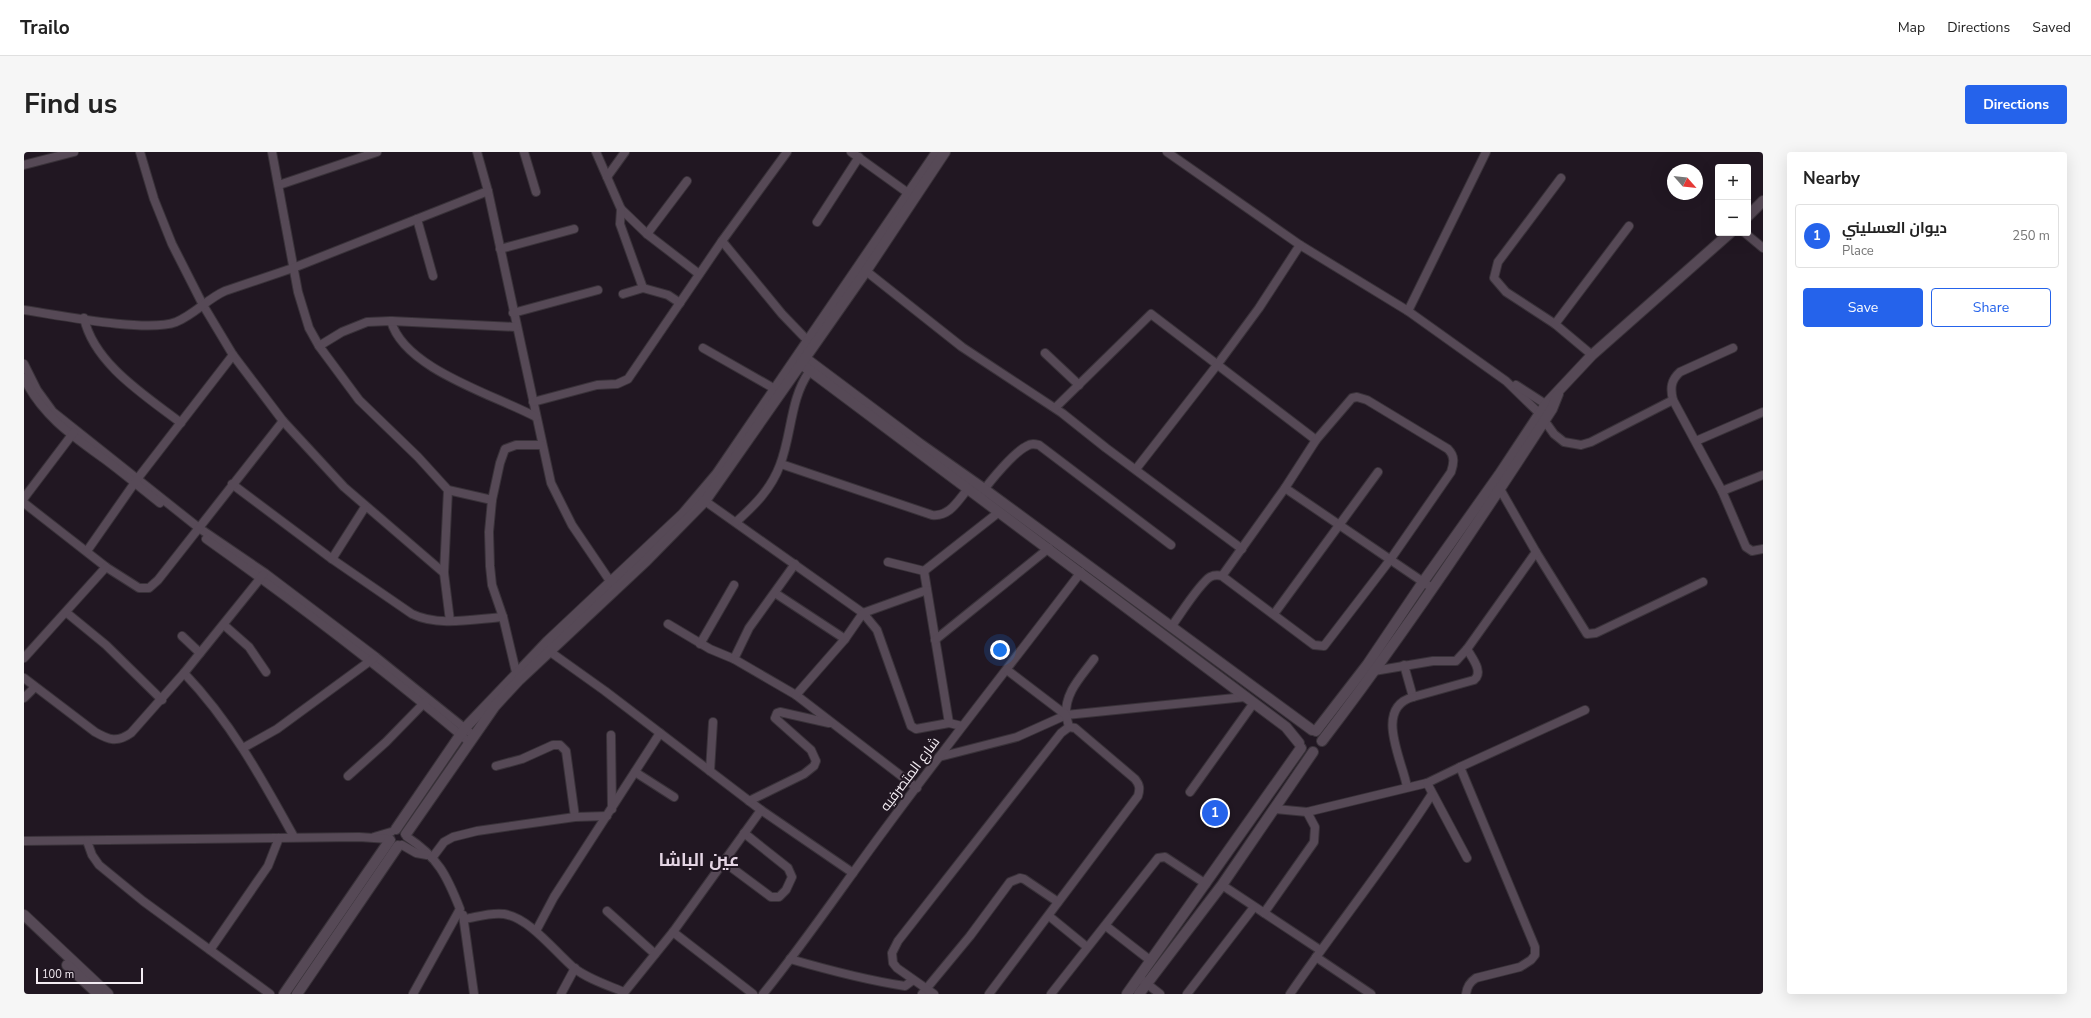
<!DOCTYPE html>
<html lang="en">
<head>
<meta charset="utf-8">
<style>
	:root { --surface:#fff; --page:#f6f6f6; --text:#222; --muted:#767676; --line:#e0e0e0; --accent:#2563eb }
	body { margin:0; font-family:"Nunito Sans",Cairo,sans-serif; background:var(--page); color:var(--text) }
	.controls { position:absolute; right:12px; top:12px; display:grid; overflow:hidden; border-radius:4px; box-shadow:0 4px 16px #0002 }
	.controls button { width:36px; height:36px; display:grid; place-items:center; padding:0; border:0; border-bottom:1px solid var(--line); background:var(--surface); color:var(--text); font:20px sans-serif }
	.compass { position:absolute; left:1643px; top:12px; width:36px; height:36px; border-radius:50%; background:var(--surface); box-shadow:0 4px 16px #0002; rotate:117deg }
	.scale { position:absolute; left:12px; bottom:10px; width:107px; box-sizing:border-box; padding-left:4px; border:2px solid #f3ecf3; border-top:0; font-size:11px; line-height:14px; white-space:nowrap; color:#f3ecf3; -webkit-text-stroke:3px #211722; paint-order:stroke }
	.you { position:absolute; left:976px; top:498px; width:14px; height:14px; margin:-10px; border:3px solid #fff; border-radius:50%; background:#1a73e8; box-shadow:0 0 0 6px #1a73e833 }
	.badge { display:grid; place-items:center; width:26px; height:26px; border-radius:50%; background:var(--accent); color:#fff; font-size:13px; font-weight:700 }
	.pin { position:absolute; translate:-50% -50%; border:2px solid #fff; box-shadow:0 1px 4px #0006 }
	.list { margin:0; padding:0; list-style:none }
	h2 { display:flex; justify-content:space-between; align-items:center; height:52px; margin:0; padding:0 16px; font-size:17px }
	h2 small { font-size:13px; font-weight:400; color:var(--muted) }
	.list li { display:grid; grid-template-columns:26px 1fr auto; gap:12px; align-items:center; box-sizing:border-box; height:64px; margin:0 8px 8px; padding:0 8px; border:1px solid var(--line); border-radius:4px }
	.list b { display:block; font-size:15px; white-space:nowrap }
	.list p { margin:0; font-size:13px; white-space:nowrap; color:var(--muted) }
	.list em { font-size:13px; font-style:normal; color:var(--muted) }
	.actions { display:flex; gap:8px; padding:12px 16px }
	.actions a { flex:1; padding:9px 0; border:1px solid var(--accent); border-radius:4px; text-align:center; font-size:14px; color:var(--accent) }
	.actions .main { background:var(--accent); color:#fff }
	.map { position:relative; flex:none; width:1739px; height:842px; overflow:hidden; border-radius:4px }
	header { display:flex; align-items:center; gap:24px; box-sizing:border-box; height:56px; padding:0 20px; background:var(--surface); border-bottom:1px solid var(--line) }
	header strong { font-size:19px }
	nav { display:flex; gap:22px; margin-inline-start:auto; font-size:14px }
	.intro { display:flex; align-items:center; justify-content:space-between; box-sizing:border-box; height:96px; padding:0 24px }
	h1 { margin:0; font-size:28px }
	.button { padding:10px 18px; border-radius:4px; background:var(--accent); color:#fff; font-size:14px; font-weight:700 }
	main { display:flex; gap:24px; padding:0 24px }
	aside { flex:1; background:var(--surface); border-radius:4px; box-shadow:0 4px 16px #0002 }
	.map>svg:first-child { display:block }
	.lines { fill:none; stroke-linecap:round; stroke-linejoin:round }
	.minor-casing { stroke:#393239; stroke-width:10 }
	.tertiary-casing { stroke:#393239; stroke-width:12 }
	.minor { stroke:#564956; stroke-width:8 }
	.tertiary { stroke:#564956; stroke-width:10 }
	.labels { text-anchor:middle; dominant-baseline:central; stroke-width:4; stroke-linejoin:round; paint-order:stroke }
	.street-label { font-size:14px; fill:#f3ecf3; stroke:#211722 }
	.district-label { font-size:18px; font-weight:bold; fill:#e3d4e3; stroke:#211722 }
</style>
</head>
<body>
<header>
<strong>Trailo</strong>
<nav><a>Map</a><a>Directions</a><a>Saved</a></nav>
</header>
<div class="intro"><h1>Find us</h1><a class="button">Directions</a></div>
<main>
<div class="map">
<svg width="1739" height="842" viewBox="0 0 1739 842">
	<rect width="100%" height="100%" fill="#211722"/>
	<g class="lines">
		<g class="minor-casing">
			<g id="minor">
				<polyline points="116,0 130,47 148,92 179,153 209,203 259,269 320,335 420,421"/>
				<polyline points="248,0 274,140 285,176 295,194 335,248 394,305 424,338 468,348"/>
				<polyline points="453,0 464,39 527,331 548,373 590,435"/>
				<polyline points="500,0 512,40"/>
				<polyline points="572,0 597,57 623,82 675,122"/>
				<polyline points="827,0 884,41"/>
				<polyline points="0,13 50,0"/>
				<polyline points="583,25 601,0"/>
				<polyline points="255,33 353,0"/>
				<polyline points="597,57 596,72 619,136"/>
				<polyline points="393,67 409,124"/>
				<polyline points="793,70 835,5"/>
				<polyline points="1721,81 1739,96"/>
				<polyline points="623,82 663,29"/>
				<polyline points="698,89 758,162 784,189"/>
				<path d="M1276,93L1384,159L1482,229L1515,261L1530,282L1540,290L1557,293L1567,290L1649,248C1646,236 1647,228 1656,220L1709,196"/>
				<polyline points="476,97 550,77"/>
				<polyline points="842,119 938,195 1038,261 1082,296 1218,397"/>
				<polyline points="599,142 619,136 644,143 656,151"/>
				<path d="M0,158C34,163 123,181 152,170C171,162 183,147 201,139L269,116L464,39"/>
				<polyline points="1384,159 1462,0"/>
				<polyline points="489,161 574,138"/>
				<path d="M60,166C70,212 122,244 157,271"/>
				<path d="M367,169C380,217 471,243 512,265"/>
				<polyline points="1531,172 1482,140 1470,126 1474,110 1537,26"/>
				<polyline points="295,194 318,180 343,170 367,169 492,175"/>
				<polyline points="679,196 751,237"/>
				<polyline points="1021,201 1055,233"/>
				<polyline points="1568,203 1531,172 1605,74"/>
				<polyline points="0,212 13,238 29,260 175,376 241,421 352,505 449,583"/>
				<path d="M0,226C17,262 47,283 79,306C98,320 117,336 136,351"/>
				<polyline points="1492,233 1526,255"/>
				<polyline points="1649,248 1698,339 1739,323"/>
				<polyline points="509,250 573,233 593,232 604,227 698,89 763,0"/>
				<polyline points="1031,256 1127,162 1292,288"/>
				<polyline points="1672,289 1739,260"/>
				<path d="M757,312L908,363C925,365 933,350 943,338"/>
				<polyline points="1112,317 1193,213 1235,156 1276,93 1143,0"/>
				<path d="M208,332L308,407L388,462C415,475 450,467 479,465"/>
				<polyline points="1261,336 1408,436"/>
				<polyline points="1476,337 1512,400 1563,482 1572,481 1679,430"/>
				<polyline points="424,338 420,421 426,469"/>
				<polyline points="1698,339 1722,395 1728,399 1739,397"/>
				<path d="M957,342C966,329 990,300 1003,294C1007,291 1011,292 1015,293L1147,393"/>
				<polyline points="0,346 50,280"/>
				<polyline points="681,349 839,461 853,478 887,574 892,577 925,571 938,574"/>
				<polyline points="0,351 82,415 115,436 125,436 134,428 259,269"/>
				<path d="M712,370C731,353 747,337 756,313C768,282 766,247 785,220"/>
				<path d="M182,387C272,451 360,518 445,590"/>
				<polyline points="63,399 114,326 209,203"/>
				<polyline points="308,407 341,355"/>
				<polyline points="864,410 900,419 975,360"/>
				<polyline points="900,419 925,571"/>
				<polyline points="751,441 821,487"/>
				<polyline points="43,461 82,493 138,548"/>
				<polyline points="1250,462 1354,320"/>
				<polyline points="644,472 686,497 710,507 725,476 771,412"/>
				<polyline points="200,473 225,495 242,520"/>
				<path d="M1147,475C1156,463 1175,432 1186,425C1190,423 1194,423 1198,424L1290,493L1300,494L1366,408L1427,320C1430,311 1431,304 1424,297L1343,248L1333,245L1328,246L1292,288L1261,336L1198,424"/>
				<polyline points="158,484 176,501"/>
				<polyline points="911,488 1025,396"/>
				<polyline points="676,492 710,433"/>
				<polyline points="525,499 581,539 737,658 829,721"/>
				<polyline points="0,506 82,415"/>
				<polyline points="710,507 772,543 893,636"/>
				<path d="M1380,513L1389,545L1450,528C1460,520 1448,506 1443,497"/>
				<polyline points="1350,519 1409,509 1432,509 1443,497 1512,400"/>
				<polyline points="492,520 479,465 468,433 466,414 465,380 468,348 476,311 481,297 492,293 518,293"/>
				<path d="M160,521C207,570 238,627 270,685"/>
				<path d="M0,526L71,580C85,588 93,591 107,581L160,521L239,423"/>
				<polyline points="772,543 821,487 839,461 903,438"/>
				<polyline points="0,546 11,535"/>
				<path d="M1042,563C1041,540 1057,525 1070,507"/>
				<polyline points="587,583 588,657"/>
				<polyline points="219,596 253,577 350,506"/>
				<polyline points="915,605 993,585 1042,563 1221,545"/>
				<polyline points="472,614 498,607 529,593 536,593 542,599 551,665"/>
				<path d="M1436,615L1511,795V803L1507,808L1496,815L1452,826C1446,830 1443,834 1442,842"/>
				<polyline points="686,619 689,570"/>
				<polyline points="611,620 650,645"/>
				<polyline points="324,624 362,590 402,549"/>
				<path d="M1383,635C1379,610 1349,556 1389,545"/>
				<polyline points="1166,640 1229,552"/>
				<polyline points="725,649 780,622 790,614 792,609 787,598 751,566 753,561 756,560 805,571"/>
				<polyline points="1251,657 1283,660 1403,631"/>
				<polyline points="350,685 367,680"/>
				<path d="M383,685C414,705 423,724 436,757L389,842"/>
				<polyline points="0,689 335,685 365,687"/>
				<polyline points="63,689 68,703 75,713 119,749 246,842"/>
				<polyline points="378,693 392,701 403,703"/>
				<polyline points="408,706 420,690 429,685 453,679 551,665 583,664"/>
				<polyline points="1443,706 1403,631 1436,615 1561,558"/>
				<polyline points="700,710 747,745 755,745 762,738 768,725 764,716 720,681"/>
				<polyline points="1198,733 1296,798"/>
				<polyline points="583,759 631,802"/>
				<polyline points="1240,761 1290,690 1291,675 1283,660"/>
				<polyline points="439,763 450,842"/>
				<polyline points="1025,764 1063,795"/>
				<path d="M441,767C453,765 467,760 480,762C506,766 531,800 550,816C564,827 583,833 600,840"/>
				<polyline points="1082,774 1127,809"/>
				<polyline points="512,779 530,745 636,581"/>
				<polyline points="649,780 729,842"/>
				<polyline points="186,798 244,714 255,686"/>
				<polyline points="1292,805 1347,842"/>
				<path d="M766,807C804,818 841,828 881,834L889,828"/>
				<polyline points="1118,828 1136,842"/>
				<polyline points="537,842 551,816"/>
				<polyline points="599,842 649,780 737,658"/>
				<path d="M739,842C782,789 820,732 861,677C925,590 992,506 1057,420"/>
				<polyline points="898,842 946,784 986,730 996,726 1000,727 1034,750"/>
				<polyline points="910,842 873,816 869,811 868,801 874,789 1037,581 1045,575"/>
				<path d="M965,842L1114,644C1116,637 1116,633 1111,627L1051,576L1045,575L1042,563L983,518"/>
				<polyline points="1027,842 1134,706 1141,705 1182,732"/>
				<polyline points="1163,842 1230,755"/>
				<path d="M1266,842C1312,775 1364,711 1408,642"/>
			</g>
		</g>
		<g class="tertiary-casing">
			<g id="tertiary">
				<polyline points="1724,64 1739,49"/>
				<polyline points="777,203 896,292 960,337 1288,578"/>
				<polyline points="773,209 1262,575 1275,591"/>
				<polyline points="1292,579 1343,513 1399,430 1475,323 1522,252 1568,203 1706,81"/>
				<path d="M1298,589C1380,482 1455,370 1528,257L1534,242"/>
				<polyline points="372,677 441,576 524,489 659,362 693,322 913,0"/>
				<polyline points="382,682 471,554 495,528 623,408 681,349 842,119 921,0"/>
				<polyline points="0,763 84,842"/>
				<polyline points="43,813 74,842"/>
				<polyline points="260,842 366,688"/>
				<polyline points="273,842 374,694"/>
				<polyline points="1103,842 1277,596"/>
				<polyline points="1115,842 1198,733 1289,600"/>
			</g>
		</g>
		<use href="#minor" class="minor"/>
		<use href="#tertiary" class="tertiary"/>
	</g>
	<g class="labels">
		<g class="street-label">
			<text transform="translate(886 622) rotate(-53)">شارع المتصرفيه</text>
		</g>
		<g class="district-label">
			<text x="675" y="708">عين الباشا</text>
		</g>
	</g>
</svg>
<div class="controls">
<button>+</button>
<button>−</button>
</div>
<svg class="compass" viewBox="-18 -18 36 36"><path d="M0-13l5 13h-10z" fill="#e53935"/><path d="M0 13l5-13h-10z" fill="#767676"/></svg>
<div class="scale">100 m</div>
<div class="you"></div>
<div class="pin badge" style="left:1191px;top:661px">1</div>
</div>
<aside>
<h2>Nearby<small></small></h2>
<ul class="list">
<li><span class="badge">1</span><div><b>ديوان العسليني</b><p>Place</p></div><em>250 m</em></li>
</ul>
<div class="actions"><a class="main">Save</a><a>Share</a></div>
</aside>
</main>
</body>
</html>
